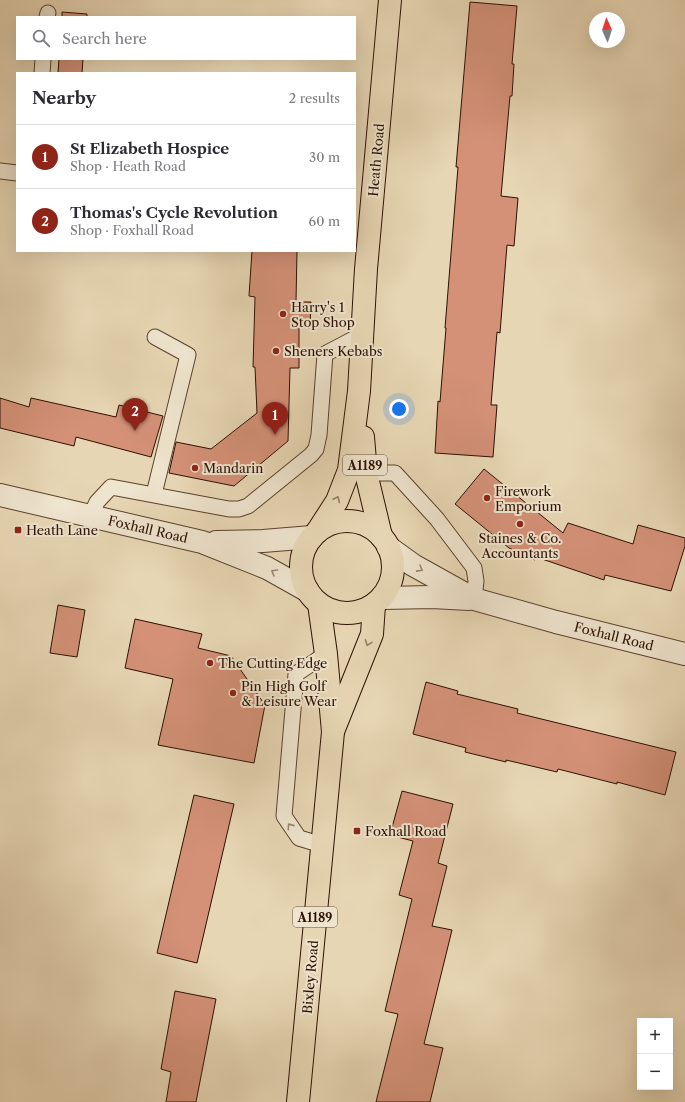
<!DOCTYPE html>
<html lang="en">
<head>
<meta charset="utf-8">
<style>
	:root { --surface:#fff; --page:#f2f2f3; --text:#2b2b33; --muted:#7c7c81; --line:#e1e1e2; --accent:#8f2418 }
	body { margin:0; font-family:"Libre Caslon Text",serif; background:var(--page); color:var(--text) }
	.controls { position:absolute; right:12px; bottom:12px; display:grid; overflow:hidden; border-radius:0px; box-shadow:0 4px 16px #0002 }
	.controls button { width:36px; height:36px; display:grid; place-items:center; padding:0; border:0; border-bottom:1px solid var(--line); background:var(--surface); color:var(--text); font:20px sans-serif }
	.compass { position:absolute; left:589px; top:12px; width:36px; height:36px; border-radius:50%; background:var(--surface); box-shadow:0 4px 16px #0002; rotate:357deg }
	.you { position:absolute; left:399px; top:409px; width:14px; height:14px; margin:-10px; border:3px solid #fff; border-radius:50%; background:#1a73e8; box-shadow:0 0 0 6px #1a73e833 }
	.badge { display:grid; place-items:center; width:26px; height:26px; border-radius:50%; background:var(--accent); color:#fff; font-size:13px; font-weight:700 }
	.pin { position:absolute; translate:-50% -33px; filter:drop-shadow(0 1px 2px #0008) }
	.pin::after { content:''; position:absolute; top:21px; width:14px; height:12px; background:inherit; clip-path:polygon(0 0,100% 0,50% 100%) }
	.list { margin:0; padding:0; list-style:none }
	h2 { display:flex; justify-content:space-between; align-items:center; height:52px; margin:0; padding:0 16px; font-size:17px }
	h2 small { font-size:13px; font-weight:400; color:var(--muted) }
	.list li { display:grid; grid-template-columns:26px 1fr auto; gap:12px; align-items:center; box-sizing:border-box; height:64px; padding:0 16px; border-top:1px solid var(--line) }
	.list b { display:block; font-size:15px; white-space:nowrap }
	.list p { margin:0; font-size:13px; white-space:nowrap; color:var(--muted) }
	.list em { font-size:13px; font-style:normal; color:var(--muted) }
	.icon { flex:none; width:22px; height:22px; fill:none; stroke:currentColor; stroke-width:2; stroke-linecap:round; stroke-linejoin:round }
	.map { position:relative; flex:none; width:685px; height:1102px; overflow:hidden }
	.search { position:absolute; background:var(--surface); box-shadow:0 4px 16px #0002; left:16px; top:16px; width:340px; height:44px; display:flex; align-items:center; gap:10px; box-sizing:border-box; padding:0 14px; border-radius:0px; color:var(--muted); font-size:15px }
	.panel { position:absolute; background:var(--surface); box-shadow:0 4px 16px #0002; left:16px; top:72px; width:340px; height:180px; border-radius:0px }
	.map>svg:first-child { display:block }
	.building { fill:#d49178; stroke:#2c1000 }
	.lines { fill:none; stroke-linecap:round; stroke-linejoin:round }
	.service-casing { stroke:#5b422d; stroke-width:17 }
	.tertiary-casing { stroke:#5b422d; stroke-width:24 }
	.primary-casing { stroke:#2c1000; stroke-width:24 }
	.service { stroke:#efe4ce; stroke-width:15 }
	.tertiary { stroke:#efe4ce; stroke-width:22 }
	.primary { stroke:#e7d6b4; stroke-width:22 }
	.oneway { stroke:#937d63 }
	.oneway2 { stroke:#978571 }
	.poi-dot { fill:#8f2418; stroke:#efe4ce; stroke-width:1.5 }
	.labels { text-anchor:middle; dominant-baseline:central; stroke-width:4; stroke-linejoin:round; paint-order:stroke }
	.shield { fill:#efe4ce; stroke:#66503e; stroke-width:1 }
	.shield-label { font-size:12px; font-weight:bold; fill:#2c1000 }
	.street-label { font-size:13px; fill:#2c1000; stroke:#efe4ce }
	.poi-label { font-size:13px; fill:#2c1000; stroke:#efe4ce; text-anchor:start }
</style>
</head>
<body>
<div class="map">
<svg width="685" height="1102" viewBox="0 0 685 1102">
	<rect width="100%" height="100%" fill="#e7d6b4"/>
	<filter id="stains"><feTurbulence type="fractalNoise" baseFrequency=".005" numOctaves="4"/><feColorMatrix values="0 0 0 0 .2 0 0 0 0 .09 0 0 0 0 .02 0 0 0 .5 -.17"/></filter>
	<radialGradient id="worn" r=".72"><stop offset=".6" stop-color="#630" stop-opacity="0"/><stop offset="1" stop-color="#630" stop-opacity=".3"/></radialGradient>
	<g class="building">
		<polygon points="470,2 517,6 512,64 514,64 512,96 510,96 501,196 518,198 514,246 507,245 500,333 497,332 491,405 497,405 493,457 435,453 438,401 440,402 446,328 445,328 458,167 456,167"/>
		<polygon points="62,12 87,14 87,17 62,17"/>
		<polygon points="59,59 83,59 82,73 58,73"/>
		<polygon points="252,251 297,251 296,302 311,302 310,328 299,327 299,368 290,368 288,441 234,486 169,473 176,442 211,449 257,413 255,367 253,367 255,297 249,296"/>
		<polygon points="0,398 29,407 31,398 116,417 119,405 163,416 151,457 76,437 74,446 0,428"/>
		<polygon points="484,469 563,533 568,523 633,544 638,525 685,538 685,546 671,591 605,575 604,580 536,557 535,560 509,548 455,504"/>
		<polygon points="58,605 85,610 77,657 50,653"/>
		<polygon points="135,619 202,634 198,648 231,656 265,705 254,763 158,745 173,679 125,668"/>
		<polygon points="426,682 458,691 457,694 518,709 517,713 676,752 665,795 617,782 617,784 558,769 557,772 506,760 506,762 465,752 466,748 413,734"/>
		<polygon points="402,791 453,804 438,863 447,866 432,926 452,930 424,1044 443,1048 430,1102 376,1102 398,1014 385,1011 412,899 399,895 413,841 390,835"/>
		<polygon points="194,795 234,804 197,963 157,953"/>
		<polygon points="175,991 216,999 196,1102 166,1102 171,1072 161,1069"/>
	</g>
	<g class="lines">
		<g class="service-casing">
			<g id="service">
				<polyline points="47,17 48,13"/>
				<polyline points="42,73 43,59"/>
				<polyline points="0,171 17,173"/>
				<polyline points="366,473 395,473 437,519 474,568 476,581 474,599"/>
				<polyline points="154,494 188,355 155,337"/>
				<polyline points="91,515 97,502 111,487 229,509 239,509 248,506 311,455 316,449 319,435 325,354 363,334"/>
				<polyline points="322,845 299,838 284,816 296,674 326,654"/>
			</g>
		</g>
		<g class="tertiary-casing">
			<g id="tertiary">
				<polyline points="0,495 202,542 267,568 308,591"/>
				<polyline points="216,542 263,541 312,537"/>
				<polyline points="388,547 413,565 474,599 556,622 685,654"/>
				<polyline points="383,598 432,597 469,599"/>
			</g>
		</g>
		<g class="primary-casing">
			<g id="primary">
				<polyline points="363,437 366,473 381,536"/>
				<circle cx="347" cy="567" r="46"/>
				<polyline points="317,532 337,501 349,470 359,391 366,269 390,0"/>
				<polyline points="334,729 372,634 374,605"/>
				<polyline points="298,1102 333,732 326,654 319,604"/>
			</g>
		</g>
		<use href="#service" class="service"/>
		<use href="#tertiary" class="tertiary"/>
		<use href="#primary" class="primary"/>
	</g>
	<defs><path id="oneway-chevron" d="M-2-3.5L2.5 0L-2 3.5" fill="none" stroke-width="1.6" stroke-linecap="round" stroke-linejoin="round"/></defs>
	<g class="oneway">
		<use href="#oneway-chevron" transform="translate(337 499) rotate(-64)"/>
		<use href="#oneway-chevron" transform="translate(368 643) rotate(111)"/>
	</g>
	<g class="oneway2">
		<use href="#oneway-chevron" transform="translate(420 569) rotate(29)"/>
		<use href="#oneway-chevron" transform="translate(274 572) rotate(-150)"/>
		<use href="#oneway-chevron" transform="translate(290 826) rotate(-125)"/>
	</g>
	<g class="poi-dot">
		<circle cx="283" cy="314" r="4"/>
		<circle cx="276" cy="351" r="4"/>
		<circle cx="195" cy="468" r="4"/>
		<circle cx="487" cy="498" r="4"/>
		<circle cx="520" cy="524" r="4"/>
		<rect x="14" y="526" width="8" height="8" rx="2"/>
		<circle cx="210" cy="663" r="4"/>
		<circle cx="233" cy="693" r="4"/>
		<rect x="353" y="827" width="8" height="8" rx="2"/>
	</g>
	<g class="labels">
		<g class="shield">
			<rect x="343" y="455" width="44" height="20" rx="3"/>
			<rect x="293" y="907" width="44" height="20" rx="3"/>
		</g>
		<g class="shield-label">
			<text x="365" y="465">A1189</text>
			<text x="315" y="917">A1189</text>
		</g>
		<g class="street-label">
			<text transform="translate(376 160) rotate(-85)">Heath Road</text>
			<text transform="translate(148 529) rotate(13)">Foxhall Road</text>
			<text transform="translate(614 636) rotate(14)">Foxhall Road</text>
			<text transform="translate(310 977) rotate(-85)">Bixley Road</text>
		</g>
		<g class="poi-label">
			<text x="291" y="307">Harry's 1<tspan x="291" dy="15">Stop Shop</tspan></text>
			<text x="284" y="351">Sheners Kebabs</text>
			<text x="203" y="468">Mandarin</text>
			<text x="495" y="491">Firework<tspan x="495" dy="15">Emporium</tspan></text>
			<text x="26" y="530">Heath Lane</text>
			<text x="520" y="538" text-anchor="middle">Staines &amp; Co.<tspan x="520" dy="15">Accountants</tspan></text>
			<text x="218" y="663">The Cutting Edge</text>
			<text x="241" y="686">Pin High Golf<tspan x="241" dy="15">&amp; Leisure Wear</tspan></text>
			<text x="365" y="831">Foxhall Road</text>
		</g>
	</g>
	<rect width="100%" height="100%" filter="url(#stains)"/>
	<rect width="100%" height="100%" fill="url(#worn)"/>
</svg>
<div class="controls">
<button>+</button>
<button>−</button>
</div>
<svg class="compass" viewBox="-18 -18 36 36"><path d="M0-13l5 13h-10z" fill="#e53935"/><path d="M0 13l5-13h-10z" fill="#7c7c81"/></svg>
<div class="you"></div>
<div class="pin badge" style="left:275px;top:435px">1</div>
<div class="pin badge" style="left:135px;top:431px">2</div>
<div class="search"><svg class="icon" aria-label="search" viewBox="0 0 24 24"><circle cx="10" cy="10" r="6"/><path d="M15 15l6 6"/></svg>Search here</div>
<section class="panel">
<h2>Nearby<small>2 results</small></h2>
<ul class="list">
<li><span class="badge">1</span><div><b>St Elizabeth Hospice</b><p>Shop · Heath Road</p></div><em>30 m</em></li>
<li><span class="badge">2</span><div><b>Thomas's Cycle Revolution</b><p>Shop · Foxhall Road</p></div><em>60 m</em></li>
</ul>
</section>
</div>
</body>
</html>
